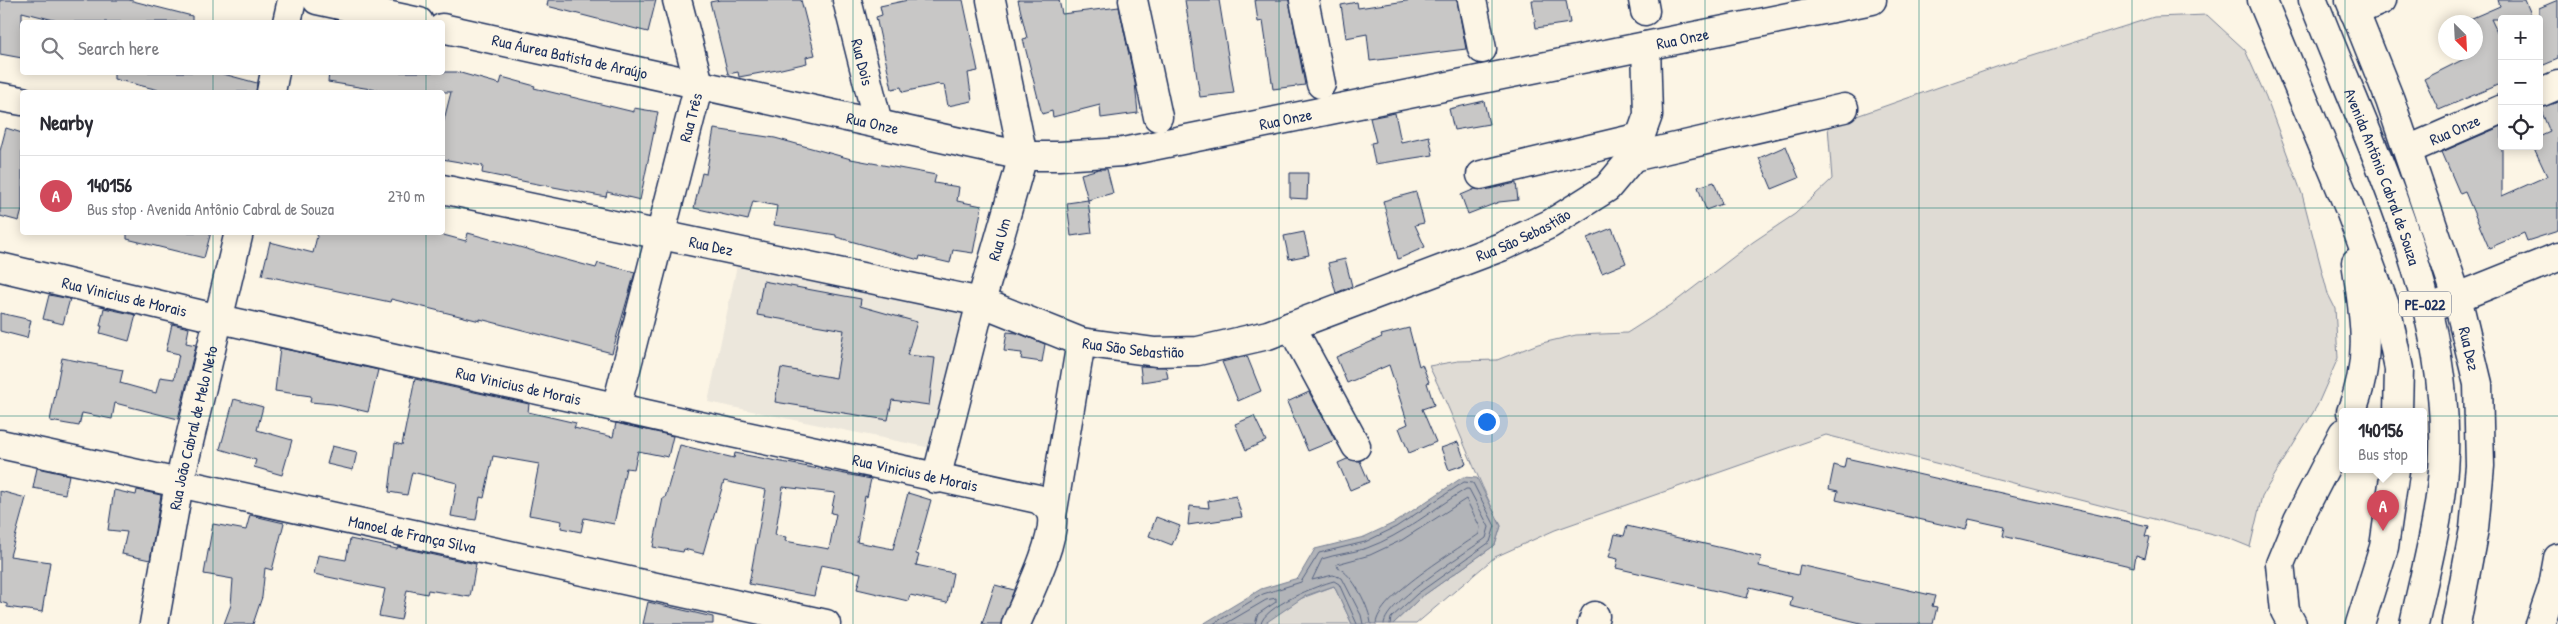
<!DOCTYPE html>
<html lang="en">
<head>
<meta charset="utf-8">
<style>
	:root { --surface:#fff; --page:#f2f2f3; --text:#2b2b33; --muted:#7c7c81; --line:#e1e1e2; --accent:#d1495b }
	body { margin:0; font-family:"Patrick Hand",sans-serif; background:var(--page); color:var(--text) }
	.controls { position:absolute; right:15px; top:15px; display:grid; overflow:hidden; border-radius:5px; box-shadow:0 2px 12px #0003 }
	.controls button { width:45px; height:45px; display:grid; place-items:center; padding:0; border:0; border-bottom:1px solid var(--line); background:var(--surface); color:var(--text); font:25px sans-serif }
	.compass { position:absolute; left:2438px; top:15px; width:45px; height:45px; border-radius:50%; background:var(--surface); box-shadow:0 2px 12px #0003; rotate:156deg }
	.you { position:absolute; left:1486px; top:421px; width:18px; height:18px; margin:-12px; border:4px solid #fff; border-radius:50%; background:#1a73e8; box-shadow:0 0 0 8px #1a73e833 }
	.badge { display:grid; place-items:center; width:32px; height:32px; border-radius:50%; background:var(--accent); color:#fff; font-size:16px; font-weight:700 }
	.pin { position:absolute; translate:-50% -41px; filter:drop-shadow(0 1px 2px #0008) }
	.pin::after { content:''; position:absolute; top:26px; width:18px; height:15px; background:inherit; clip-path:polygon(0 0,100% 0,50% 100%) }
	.popup { position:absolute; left:2339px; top:408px; width:88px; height:65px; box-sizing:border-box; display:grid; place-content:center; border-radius:5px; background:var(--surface); filter:drop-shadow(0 1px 4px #0005); font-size:16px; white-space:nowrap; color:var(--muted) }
	.popup b { font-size:19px; color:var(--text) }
	.popup::after { content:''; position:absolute; left:50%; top:100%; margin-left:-10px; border:10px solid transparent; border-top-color:var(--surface) }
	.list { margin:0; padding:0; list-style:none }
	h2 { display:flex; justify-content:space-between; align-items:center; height:65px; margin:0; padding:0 20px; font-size:21px }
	h2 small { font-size:16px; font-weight:400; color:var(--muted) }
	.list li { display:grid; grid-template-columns:32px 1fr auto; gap:15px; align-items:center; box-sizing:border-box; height:80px; padding:0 20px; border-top:1px solid var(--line) }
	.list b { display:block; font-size:19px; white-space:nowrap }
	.list p { margin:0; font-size:16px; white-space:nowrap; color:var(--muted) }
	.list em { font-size:16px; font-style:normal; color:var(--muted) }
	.icon { flex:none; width:28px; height:28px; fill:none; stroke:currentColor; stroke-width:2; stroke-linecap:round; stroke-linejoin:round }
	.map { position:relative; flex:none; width:2558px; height:624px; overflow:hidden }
	.search { position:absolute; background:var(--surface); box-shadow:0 2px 12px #0003; left:20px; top:20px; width:425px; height:55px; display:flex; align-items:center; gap:12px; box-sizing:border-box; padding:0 18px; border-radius:5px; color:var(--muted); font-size:19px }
	.panel { position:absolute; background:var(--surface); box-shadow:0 2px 12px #0003; left:20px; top:90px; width:425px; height:145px; border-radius:5px }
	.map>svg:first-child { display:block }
	.built { fill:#ece7dc }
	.green { fill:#dfdbd4; stroke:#7d8599 }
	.water { fill:#b2b4b8; stroke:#767f94 }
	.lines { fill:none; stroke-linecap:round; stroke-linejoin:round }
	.shore { stroke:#576482; stroke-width:1 }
	.building { fill:#c8c7c6; stroke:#1b2f5e; fill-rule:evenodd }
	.minor-casing { stroke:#1b2f5e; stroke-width:31 }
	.highway-casing { stroke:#1b2f5e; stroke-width:31 }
	.minor { stroke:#fcf5e5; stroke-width:28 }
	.highway { stroke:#fcf5e5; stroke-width:28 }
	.grid { fill:none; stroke:#0f766e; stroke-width:1; stroke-opacity:0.55 }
	.labels { text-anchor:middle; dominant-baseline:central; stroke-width:5; stroke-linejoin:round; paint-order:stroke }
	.shield { fill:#fcf5e5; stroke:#5e6a86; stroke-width:1 }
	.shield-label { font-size:15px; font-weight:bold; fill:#1b2f5e }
	.street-label { font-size:16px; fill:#1b2f5e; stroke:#fcf5e5 }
</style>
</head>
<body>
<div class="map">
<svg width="2558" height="624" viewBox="0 0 2558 624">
	<rect width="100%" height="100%" fill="#fcf5e5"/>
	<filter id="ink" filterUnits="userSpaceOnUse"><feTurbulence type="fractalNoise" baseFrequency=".02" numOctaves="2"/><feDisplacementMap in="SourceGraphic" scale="10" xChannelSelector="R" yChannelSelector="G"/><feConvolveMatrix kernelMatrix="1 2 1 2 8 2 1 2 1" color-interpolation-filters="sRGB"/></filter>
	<g filter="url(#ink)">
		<polygon class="built" points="739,256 967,305 936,449 708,402"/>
		<g class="green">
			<path d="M2207,15L2245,50L2266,97L2302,194L2328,294L2335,308L2338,358L2317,406L2262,496L2250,547L2228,538L1826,435L1555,530L1495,557L1416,624H1393L1420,598L1495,545L1501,526C1475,474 1455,419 1429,366L1458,361L1497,360L1538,344L1576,335L1627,333L1671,305L1753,242L1795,214L1832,179L1828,126L2002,65L2154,17Z"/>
			<polygon points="1334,586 1352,624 1234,624"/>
		</g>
		<polygon class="water" points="1463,477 1477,478 1501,526 1495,545 1420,598 1393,624 1352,624 1334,586 1305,596 1264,624 1203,624 1261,589 1298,578 1315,549 1364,537 1394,523"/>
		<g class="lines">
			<g class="shore">
				<polyline points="1213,624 1263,594 1301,582 1319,553 1365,542 1396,527 1464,482 1473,483 1495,526 1490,542 1417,594 1391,618 1390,624"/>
				<polyline points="1225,624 1266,600 1276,598 1276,602 1258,614 1255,624"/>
				<path d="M1261,624C1263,607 1318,585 1334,581L1339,584L1357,624"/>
				<path d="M1363,624L1361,615L1342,578L1333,575L1312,580L1322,559C1336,554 1352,553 1367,548C1403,535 1433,509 1466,489H1469L1489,527L1486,538C1466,553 1385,602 1384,624"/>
				<path d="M1371,624C1370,608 1352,573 1338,568L1337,564L1370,555L1402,540L1466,499L1480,527L1479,534C1457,550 1377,597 1376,624"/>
			</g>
		</g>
		<g class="building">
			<polygon points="0,0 129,0 192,16 192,22 62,22 22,12 22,58 0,54"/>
			<polygon points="548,0 656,0 648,32 547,6"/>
			<polygon points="720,0 801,0 815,55 806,57 807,63 777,70 739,77 738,72 728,74 710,2"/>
			<polygon points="908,0 963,0 978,71 968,73 972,101 948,106 944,85 940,86 939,84 903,92 901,87 892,89 876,17 882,15 880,6"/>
			<polygon points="1018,0 1059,0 1062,14 1119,7 1135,83 1138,113 1101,118 1100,105 1053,117 1052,111 1042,114 1023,39 1027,38"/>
			<polygon points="1185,0 1219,0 1234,93 1200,97"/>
			<polygon points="1255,0 1289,0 1305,85 1273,89 1263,21 1258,22"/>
			<polygon points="1413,0 1457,0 1466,49 1370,61 1367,34 1346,38 1341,5 1357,2 1358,8"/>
			<polygon points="1532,0 1566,0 1570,23 1536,28"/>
			<polygon points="2498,0 2525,0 2533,19 2491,19 2502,42 2502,83 2439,110 2424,79 2474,54 2476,22 2463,22 2500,6"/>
			<polygon points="2558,0 2558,59 2539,67 2539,8"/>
			<polygon points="114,72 216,72 257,83 256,92 167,92 114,79"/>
			<polygon points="329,72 457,72 500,84 502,77 535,86 534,88 634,112 634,108 658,112 640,200 607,192 606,197 527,182 482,173 483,166 442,159 442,128 451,92 389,92 328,82"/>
			<polygon points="1484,101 1489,124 1454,130 1449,109"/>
			<polygon points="2558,102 2558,231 2527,241 2524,233 2489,248 2465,192 2460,194 2442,152 2502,126 2502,196 2547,176 2533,146 2539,146 2539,137 2550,132 2540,108"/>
			<polygon points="1395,113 1401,142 1429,136 1433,155 1375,164 1371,143 1376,142 1370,118"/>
			<polygon points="6,128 22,133 22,210 19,221 0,216 0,151"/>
			<polygon points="714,129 775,138 851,159 936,175 934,183 959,187 957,201 982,206 973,253 953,250 950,263 920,256 919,260 836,237 836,235 774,225 777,206 753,201 748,220 694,208 702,173 706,174"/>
			<polygon points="1786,146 1799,178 1772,189 1759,158"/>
			<polygon points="1099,169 1107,169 1113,193 1088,200 1081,174"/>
			<polygon points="1290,173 1308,173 1307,199 1290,198"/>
			<polygon points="1714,182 1722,204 1706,210 1698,187"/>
			<polygon points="1516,183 1518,200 1499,202 1468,214 1461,195 1475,189 1485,190"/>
			<polygon points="1416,192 1424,223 1415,225 1425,247 1398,259 1383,201"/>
			<polygon points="1088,200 1092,233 1071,236 1067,203"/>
			<polygon points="1612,228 1626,263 1602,273 1587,238"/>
			<polygon points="127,232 211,232 204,258 127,239"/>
			<polygon points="318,232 432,232 466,241 468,233 596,268 598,263 635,272 612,353 480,319 480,321 391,299 390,302 262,275 270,242 313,253"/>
			<polygon points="1304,232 1309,255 1289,259 1284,236"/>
			<polygon points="1345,259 1352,286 1336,293 1328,263"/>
			<polygon points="763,281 861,299 860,306 917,322 907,355 935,358 929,405 892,400 888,420 775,402 781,368 836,378 844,330 757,315"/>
			<polygon points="49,295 70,299 63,324 43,319"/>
			<polygon points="104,308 136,315 129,341 100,333 102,326 100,326"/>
			<polygon points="0,313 31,320 27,338 0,331"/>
			<polygon points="172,324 189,328 186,343 196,345 178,419 115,403 112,419 82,413 79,426 50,421 62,358 123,370 120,383 156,393 160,377 174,379 179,354 166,351"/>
			<polygon points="1409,328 1419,366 1422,364 1429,382 1427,383 1434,405 1422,409 1436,442 1409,453 1399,428 1408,424 1389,365 1347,383 1336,357 1382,337 1381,335"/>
			<polygon points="1007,332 1017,333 1045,344 1042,362 1021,359 1022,353 1004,351"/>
			<polygon points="280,348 378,370 368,412 333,404 310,402 311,396 275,391"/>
			<polygon points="1247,356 1261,391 1238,401 1222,362"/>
			<polygon points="1140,366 1166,367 1168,378 1142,382"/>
			<polygon points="415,379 529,404 528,412 576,423 574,428 613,437 616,423 673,436 668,457 638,451 634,469 626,468 614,524 584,518 581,532 561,528 562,521 529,515 539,464 493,456 484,498 480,497 476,520 451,516 457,483 412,472 407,495 389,492 395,443 402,445"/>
			<polygon points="1309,392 1335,440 1308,451 1287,402"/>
			<polygon points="234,399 263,407 257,430 292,440 282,475 254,467 256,460 220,449"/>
			<polygon points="1254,416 1266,441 1246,450 1235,424"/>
			<polygon points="1458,442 1466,464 1449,470 1441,448"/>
			<path d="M680,445L734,458L735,453L871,479L867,497L865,496L857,542L893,549L908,493L931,500L916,554L919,555L916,565L953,573L947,603L910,595L908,601L857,589L861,573L821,565L814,596L749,584L766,490L724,481L703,554L684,549L683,552L653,547L663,498H665ZM783,487L835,493L831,513L836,514L829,549L785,541L786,537L775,535Z"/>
			<polygon points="332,446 357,452 353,470 327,464"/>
			<polygon points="1846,458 2148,526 2145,536 2150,537 2145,558 2136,555 2134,567 2003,536 2005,527 1969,519 1966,530 1836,500 1838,491 1829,489 1834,465 1844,468"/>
			<polygon points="1347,459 1360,461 1369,482 1350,490 1338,463"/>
			<polygon points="37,468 69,475 65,494 33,488"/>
			<polygon points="114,490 136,495 137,490 161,495 150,560 122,554 127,532 108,530"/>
			<polygon points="0,491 26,498 10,556 50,562 42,612 7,607 7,604 0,602"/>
			<polygon points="1236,496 1242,517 1188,525 1190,506 1209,508 1208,501"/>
			<polygon points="250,515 284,523 272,570 265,568 262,597 253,624 224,624 231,605 233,579 204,574 213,524 246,530"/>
			<polygon points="1156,517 1180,526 1172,545 1149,536"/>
			<polygon points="1627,526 1761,557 1759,566 1798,575 1800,565 1935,596 1932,606 1937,607 1933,624 1865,624 1790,606 1792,597 1750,587 1747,598 1616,568 1618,559 1609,557 1615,534 1624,536"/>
			<polygon points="350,539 397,549 398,547 476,564 470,597 428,590 427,594 407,590 401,620 379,616 385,589 314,574 318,555 346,560"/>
			<polygon points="995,585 1014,590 1001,624 982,624"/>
			<polygon points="648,602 713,617 713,624 643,624"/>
		</g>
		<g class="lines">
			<g class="minor-casing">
				<g id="minor">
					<polyline points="317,0 419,22"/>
					<path id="s1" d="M847,0L878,123"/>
					<polyline points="1133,0 1158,117"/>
					<polyline points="1304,0 1321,84"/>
					<polyline points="1472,0 1482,49"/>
					<polyline points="1643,0 1645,11"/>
					<path id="s2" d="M2350,0L2390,100L2457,297L2478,384L2480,466L2474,529L2456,624"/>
					<polyline points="2354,12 2382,0"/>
					<polyline points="287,22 292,0"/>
					<path id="s3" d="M442,28L1023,156H1059L1123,152L1872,0"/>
					<polyline points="271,92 275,72"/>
					<polyline points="2539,93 2558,85"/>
					<polyline points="0,97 22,101"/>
					<path id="s4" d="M2408,150L2502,109"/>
					<polyline points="1633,157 1844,108"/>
					<polyline points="1481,175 1640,137"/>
					<path id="s5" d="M442,189L981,302L1081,342L1155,352L1198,351L1268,335L1501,247L1550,224L1607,188L1633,157L1648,115L1646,46"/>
					<path id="s6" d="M0,267L220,319L686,423L1038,499C1045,504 1051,509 1052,517C1055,543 1026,599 1016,624"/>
					<polyline points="2441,304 2558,257"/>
					<polyline points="1291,326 1356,446"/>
					<path id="s7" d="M616,408L699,84L677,0"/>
					<path id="s8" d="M0,444L826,624"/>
					<path id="s9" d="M936,479L981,302L1023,156L991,0"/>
					<polyline points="1052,516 1081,342"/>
					<path id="s10" d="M154,624L179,484L239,232"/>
					<polyline points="1592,624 1595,616"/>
					<polyline points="2540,624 2553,586 2558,558"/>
				</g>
			</g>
			<g class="highway-casing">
				<g id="highway">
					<polyline points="2262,0 2349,208 2387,311 2399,369 2398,412"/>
					<path id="s11" d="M2313,0C2368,142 2449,298 2444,453C2442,511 2426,568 2414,624"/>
					<path d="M2351,412C2373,359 2364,316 2356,262"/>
					<polyline points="2292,624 2285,611 2280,564 2298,520 2343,433"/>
					<polyline points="2360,624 2384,547 2395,470"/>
				</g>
			</g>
			<use href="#minor" class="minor"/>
			<use href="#highway" class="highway"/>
		</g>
	</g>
	<path class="grid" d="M213,0V22M426,0V22M640,0V624M853,0V624M1066,0V624M1279,0V624M1492,0V624M1705,0V624M1919,0V624M2132,0V624M2345,0V624M213,72V92M426,72V92M0,208H22M442,208H2558M213,232V624M426,232V624M0,416H2558"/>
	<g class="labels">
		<rect class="shield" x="2399" y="291.5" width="52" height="25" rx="4"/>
		<g class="shield-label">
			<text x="2425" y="304">PE-022</text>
		</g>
		<g class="street-label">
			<text stroke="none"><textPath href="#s3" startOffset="1266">Rua Onze</textPath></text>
			<text stroke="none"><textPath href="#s3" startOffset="131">Rua Áurea Batista de Araújo</textPath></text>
			<text stroke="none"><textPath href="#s1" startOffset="64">Rua Dois</textPath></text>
			<text stroke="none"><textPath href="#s7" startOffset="300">Rua Três</textPath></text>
			<text stroke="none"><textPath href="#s3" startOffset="861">Rua Onze</textPath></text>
			<text stroke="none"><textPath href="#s3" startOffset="441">Rua Onze</textPath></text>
			<text stroke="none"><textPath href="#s4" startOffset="51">Rua Onze</textPath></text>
			<text stroke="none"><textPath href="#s11" startOffset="190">Avenida Antônio Cabral de Souza</textPath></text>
			<text stroke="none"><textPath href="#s5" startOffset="1122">Rua São Sebastião</textPath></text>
			<text stroke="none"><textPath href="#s9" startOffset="248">Rua Um</textPath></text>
			<text stroke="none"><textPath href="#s5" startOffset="275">Rua Dez</textPath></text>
			<text stroke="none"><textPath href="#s6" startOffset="128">Rua Vinicius de Morais</textPath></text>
			<text stroke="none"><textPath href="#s5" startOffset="711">Rua São Sebastião</textPath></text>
			<text stroke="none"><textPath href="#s2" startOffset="369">Rua Dez</textPath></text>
			<text stroke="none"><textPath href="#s6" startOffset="532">Rua Vinicius de Morais</textPath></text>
			<text stroke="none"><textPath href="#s10" startOffset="200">Rua João Cabral de Melo Neto</textPath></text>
			<text stroke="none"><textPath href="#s6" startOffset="938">Rua Vinicius de Morais</textPath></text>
			<text stroke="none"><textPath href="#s8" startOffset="422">Manoel de França Silva</textPath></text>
		</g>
	</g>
</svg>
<div class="controls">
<button>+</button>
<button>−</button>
<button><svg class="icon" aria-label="locate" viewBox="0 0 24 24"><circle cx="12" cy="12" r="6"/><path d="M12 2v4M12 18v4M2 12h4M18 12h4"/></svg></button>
</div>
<svg class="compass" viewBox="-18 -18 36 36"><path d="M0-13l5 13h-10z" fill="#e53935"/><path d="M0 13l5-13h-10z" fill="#7c7c81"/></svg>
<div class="you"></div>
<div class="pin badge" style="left:2383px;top:531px">A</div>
<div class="popup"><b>140156</b>Bus stop</div>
<div class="search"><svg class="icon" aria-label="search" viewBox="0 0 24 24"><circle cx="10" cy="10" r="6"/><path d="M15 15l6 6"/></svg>Search here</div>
<section class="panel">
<h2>Nearby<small></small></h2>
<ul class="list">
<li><span class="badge">A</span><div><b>140156</b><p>Bus stop · Avenida Antônio Cabral de Souza</p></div><em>270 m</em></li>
</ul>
</section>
</div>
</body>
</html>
